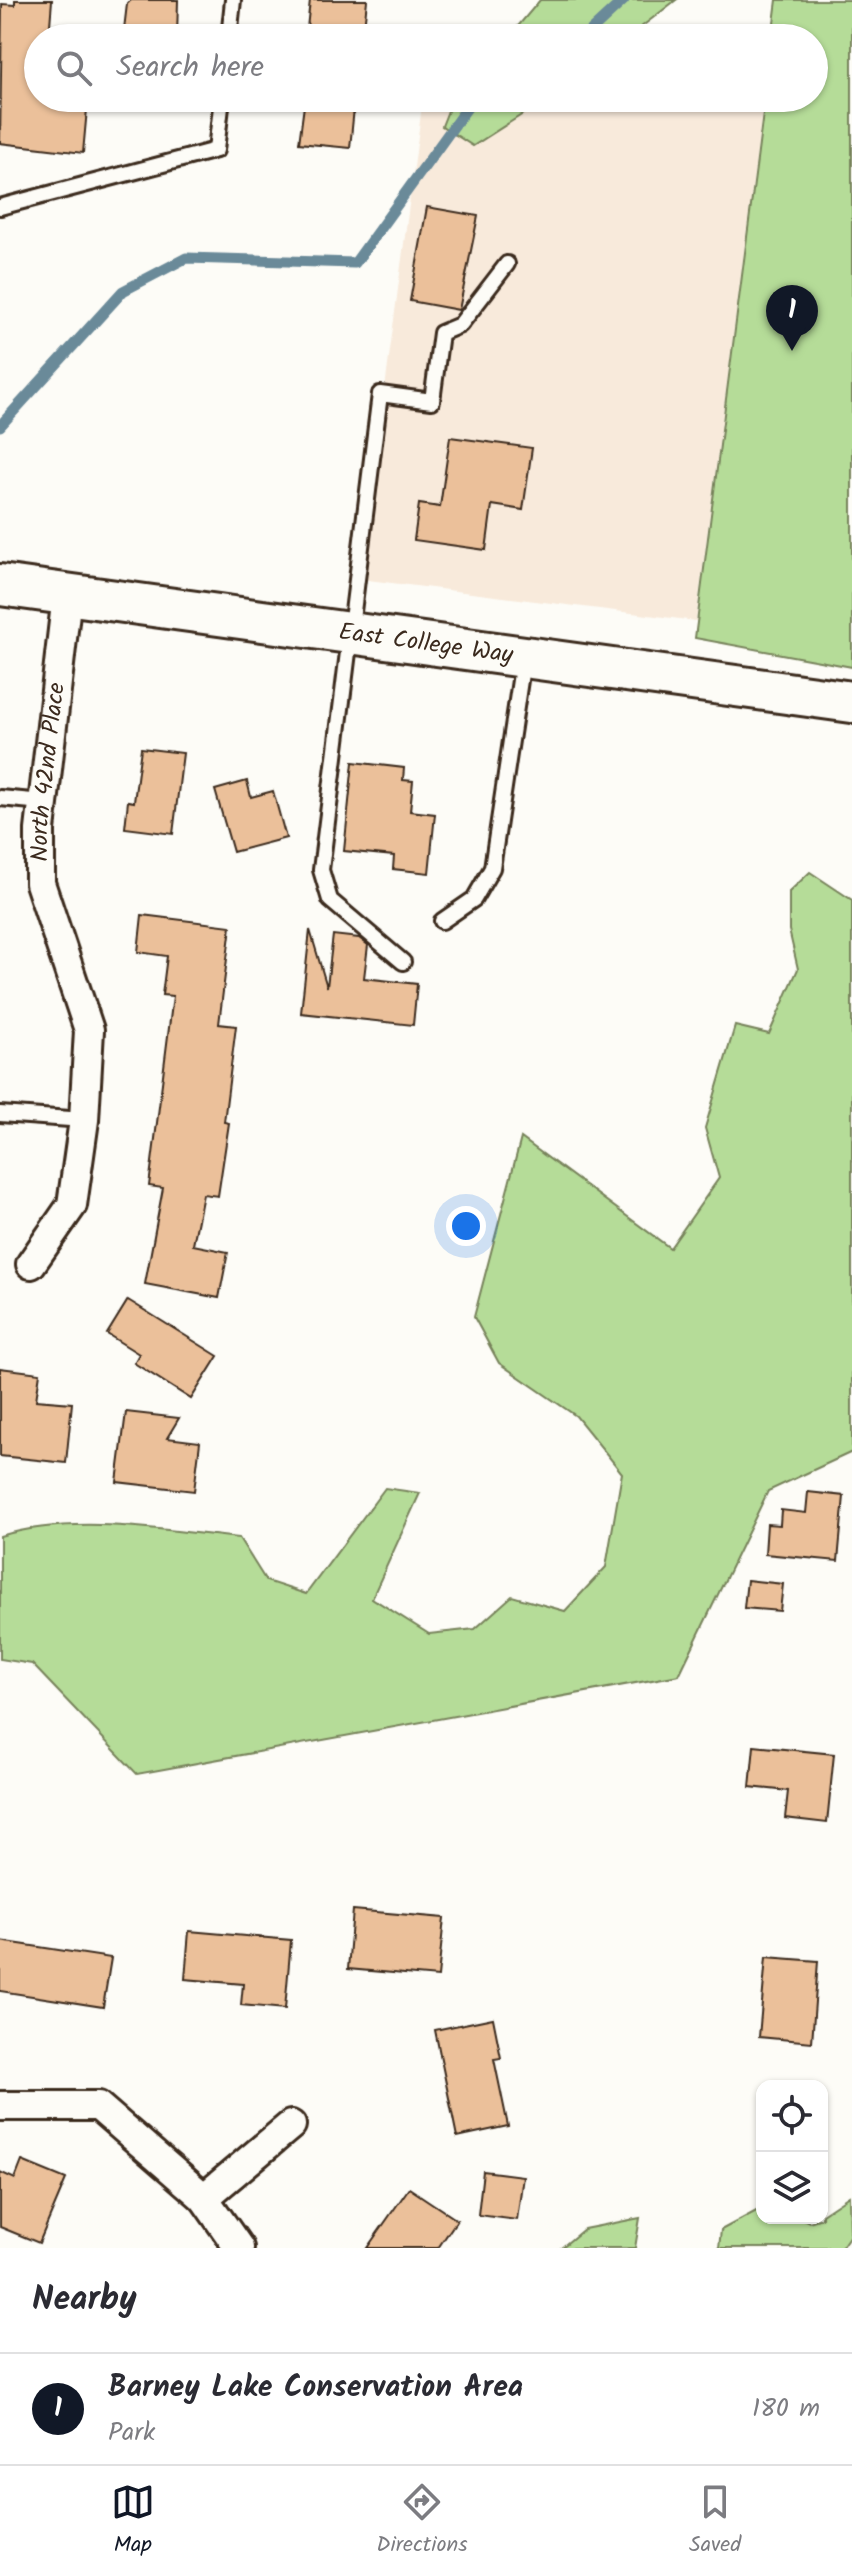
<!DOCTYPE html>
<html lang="en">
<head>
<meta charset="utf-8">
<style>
	:root { --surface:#fff; --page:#f7f7f7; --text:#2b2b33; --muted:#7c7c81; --line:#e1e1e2; --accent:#111827 }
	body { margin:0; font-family:Kalam,sans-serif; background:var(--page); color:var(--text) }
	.controls { position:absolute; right:24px; bottom:24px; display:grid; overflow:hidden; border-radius:16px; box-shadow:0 2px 6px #0004 }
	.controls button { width:72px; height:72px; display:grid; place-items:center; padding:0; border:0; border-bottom:2px solid var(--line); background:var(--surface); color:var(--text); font:40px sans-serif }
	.you { position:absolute; left:466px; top:1226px; width:28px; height:28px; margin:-20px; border:6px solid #fff; border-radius:50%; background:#1a73e8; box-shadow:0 0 0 12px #1a73e833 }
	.badge { display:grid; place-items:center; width:52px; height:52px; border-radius:50%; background:var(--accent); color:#fff; font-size:26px; font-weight:700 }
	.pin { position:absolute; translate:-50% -66px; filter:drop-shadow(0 2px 4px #0008) }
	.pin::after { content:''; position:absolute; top:42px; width:28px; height:24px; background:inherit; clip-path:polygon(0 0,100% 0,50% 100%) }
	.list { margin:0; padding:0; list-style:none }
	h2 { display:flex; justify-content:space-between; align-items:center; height:104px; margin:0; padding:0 32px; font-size:34px }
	h2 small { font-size:26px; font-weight:400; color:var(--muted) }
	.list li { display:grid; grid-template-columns:52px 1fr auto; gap:24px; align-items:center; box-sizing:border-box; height:112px; padding:0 32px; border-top:2px solid var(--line) }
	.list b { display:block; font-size:30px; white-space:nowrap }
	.list p { margin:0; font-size:26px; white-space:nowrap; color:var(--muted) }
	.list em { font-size:26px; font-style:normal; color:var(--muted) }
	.icon { flex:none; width:44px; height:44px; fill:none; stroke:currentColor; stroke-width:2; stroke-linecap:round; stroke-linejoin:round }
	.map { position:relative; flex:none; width:852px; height:2248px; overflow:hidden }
	.search { position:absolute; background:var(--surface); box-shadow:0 2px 6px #0004; left:24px; right:24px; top:24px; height:88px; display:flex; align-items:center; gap:20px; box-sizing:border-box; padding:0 28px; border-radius:44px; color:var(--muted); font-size:30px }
	.sheet { height:216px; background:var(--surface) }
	nav { display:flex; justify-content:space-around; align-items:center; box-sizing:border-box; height:112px; border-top:2px solid var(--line); background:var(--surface); font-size:22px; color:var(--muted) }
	nav a { display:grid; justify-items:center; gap:4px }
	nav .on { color:var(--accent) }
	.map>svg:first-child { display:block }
	.built { fill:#f8eadb }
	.green { fill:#b5dc98; stroke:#78835b; stroke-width:2 }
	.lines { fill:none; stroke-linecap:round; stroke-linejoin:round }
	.stream { stroke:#6b8a99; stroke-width:11 }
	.building { fill:#ebc09a; stroke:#3b2a1e; stroke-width:2 }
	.service-casing { stroke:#3b2a1e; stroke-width:20 }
	.minor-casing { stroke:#3b2a1e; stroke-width:34 }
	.secondary-casing { stroke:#3b2a1e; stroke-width:46 }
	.service { stroke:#fdfcf7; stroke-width:14 }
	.minor { stroke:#fdfcf7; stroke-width:28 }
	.secondary { stroke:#fdfcf7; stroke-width:40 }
	.labels { text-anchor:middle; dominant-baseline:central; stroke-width:7; stroke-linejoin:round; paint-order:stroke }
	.street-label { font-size:24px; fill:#3b2a1e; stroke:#fdfcf7 }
</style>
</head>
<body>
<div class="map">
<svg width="852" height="2248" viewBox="0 0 852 2248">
	<rect width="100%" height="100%" fill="#fdfcf7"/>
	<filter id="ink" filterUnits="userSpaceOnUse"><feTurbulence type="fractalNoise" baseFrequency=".0125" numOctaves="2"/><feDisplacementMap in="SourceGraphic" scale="16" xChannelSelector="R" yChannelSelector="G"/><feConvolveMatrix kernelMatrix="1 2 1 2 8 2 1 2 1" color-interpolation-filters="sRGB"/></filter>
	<g filter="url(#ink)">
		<polygon class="built" points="423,98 764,98 696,621 360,579"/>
		<g class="green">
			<polygon points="540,0 676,0 627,38 508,38"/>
			<polygon points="777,0 852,0 852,667 695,638 765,98 814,98 814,38 772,38"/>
			<polygon points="453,98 548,98 473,146 442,126"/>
			<path d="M810,872L852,900V1452L768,1491L679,1675L137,1774L32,1664L0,1659V1536C75,1514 162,1530 239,1538L266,1581L306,1594L385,1488L420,1493L372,1598L429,1634L475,1629L512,1596L565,1611L606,1567L622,1473L576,1416L499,1363L474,1317L521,1138L670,1248L719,1178L705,1128L735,1026L769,1034L798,969L789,930V892Z"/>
			<polygon points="849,2196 850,2235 841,2248 719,2248 721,2230 762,2208 762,2218 801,2218 809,2222 822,2218 822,2214"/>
			<polygon points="640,2218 635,2248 561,2248 584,2229"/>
		</g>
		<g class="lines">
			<g class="stream">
				<polyline points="583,38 624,0"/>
				<polyline points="0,426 123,291 186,258 355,263 474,98"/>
			</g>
		</g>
		<g class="building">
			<polygon points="15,0 52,0 49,38 38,38 38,98 88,98 83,153 0,143 2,4 15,5"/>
			<polygon points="131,0 178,0 177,38 123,38 127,4"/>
			<polygon points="310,0 367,0 363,38 306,38"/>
			<polygon points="305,98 355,98 350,148 299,143"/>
			<polygon points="427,207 478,216 459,310 410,301"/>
			<polygon points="450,437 532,448 523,510 492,505 486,550 414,540 419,504 440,507"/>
			<polygon points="141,748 183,753 173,834 125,828 128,801 134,802"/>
			<polygon points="353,762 404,768 403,780 413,781 410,811 435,814 429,873 393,869 394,856 344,851"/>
			<polygon points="247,781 251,797 273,791 286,838 233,852 215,790"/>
			<polygon points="142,915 231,926 219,1024 236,1026 224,1122 229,1123 218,1196 203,1194 193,1245 228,1252 219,1298 145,1284 163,1188 149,1186 173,996 162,995 167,956 138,952"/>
			<polygon points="310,930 327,987 333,935 359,938 368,945 364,978 417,984 413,1025 301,1013"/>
			<polygon points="128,1300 218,1356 191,1399 134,1363 139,1354 107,1334"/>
			<polygon points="0,1368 40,1373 36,1400 72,1403 66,1463 0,1456"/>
			<polygon points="126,1412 179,1418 167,1438 200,1442 194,1491 117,1482"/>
			<polygon points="808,1492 844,1496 838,1561 765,1554 767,1524 780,1525 781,1510 806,1513"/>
			<polygon points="747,1580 783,1584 780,1611 744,1608"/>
			<polygon points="754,1746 834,1754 827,1823 785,1818 788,1791 750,1787"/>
			<polygon points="353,1910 444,1918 438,1977 348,1969"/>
			<polygon points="189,1931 291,1940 285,2009 241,2005 243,1984 185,1979"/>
			<polygon points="0,1941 111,1958 103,2007 0,1991"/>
			<polygon points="766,1957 818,1961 812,2042 759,2037"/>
			<polygon points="493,2018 501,2058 494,2059 508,2126 457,2137 435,2030"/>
			<polygon points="22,2161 66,2179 39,2243 0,2227 0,2172 15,2179"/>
			<polygon points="483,2171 523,2176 517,2220 478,2215"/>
			<polygon points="409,2188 457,2220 438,2248 367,2248"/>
		</g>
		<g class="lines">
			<g class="service-casing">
				<g id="service">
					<polyline points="229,38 233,0"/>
					<polyline points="0,207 216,150 222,98"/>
					<polyline points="0,798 43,802"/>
					<polyline points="442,921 474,899 492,868 523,660"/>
					<polyline points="403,962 330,900 321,870 380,394 432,401 441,333 460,325 507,264"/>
					<polyline points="0,1114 84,1120"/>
				</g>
			</g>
			<g class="minor-casing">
				<g id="minor">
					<path id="s1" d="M31,1264L72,1205L84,1120L89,1030L40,883V830L67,595"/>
					<polyline points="0,2106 98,2106 204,2198 239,2248"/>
					<polyline points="204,2198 291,2125"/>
				</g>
			</g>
			<g class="secondary-casing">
				<g id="secondary">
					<path id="s2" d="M0,585L852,702"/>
				</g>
			</g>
			<use href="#service" class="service"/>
			<use href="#minor" class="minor"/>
			<use href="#secondary" class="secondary"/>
		</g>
	</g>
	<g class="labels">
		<g class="street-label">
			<text stroke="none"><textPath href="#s2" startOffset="430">East College Way</textPath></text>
			<text stroke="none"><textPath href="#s1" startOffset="514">North 42nd Place</textPath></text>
		</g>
	</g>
</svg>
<div class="controls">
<button><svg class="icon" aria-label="locate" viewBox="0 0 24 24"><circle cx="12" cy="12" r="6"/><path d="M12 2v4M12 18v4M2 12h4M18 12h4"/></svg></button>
<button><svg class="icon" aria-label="layers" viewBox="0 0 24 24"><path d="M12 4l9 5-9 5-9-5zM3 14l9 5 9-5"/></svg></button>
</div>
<div class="you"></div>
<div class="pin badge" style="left:792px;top:351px">1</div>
<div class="search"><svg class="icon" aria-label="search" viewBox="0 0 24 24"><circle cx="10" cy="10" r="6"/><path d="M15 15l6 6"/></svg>Search here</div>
</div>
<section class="sheet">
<h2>Nearby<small></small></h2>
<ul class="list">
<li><span class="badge">1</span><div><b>Barney Lake Conservation Area</b><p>Park</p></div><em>180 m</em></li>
</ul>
</section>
<nav>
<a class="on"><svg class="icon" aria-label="map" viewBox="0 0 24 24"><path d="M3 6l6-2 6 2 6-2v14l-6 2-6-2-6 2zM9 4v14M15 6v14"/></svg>Map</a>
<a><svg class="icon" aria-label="directions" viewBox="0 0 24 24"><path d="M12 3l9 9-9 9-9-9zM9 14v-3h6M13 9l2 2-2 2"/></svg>Directions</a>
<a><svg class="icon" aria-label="saved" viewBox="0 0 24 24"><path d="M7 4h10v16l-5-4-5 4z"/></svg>Saved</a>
</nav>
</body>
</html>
